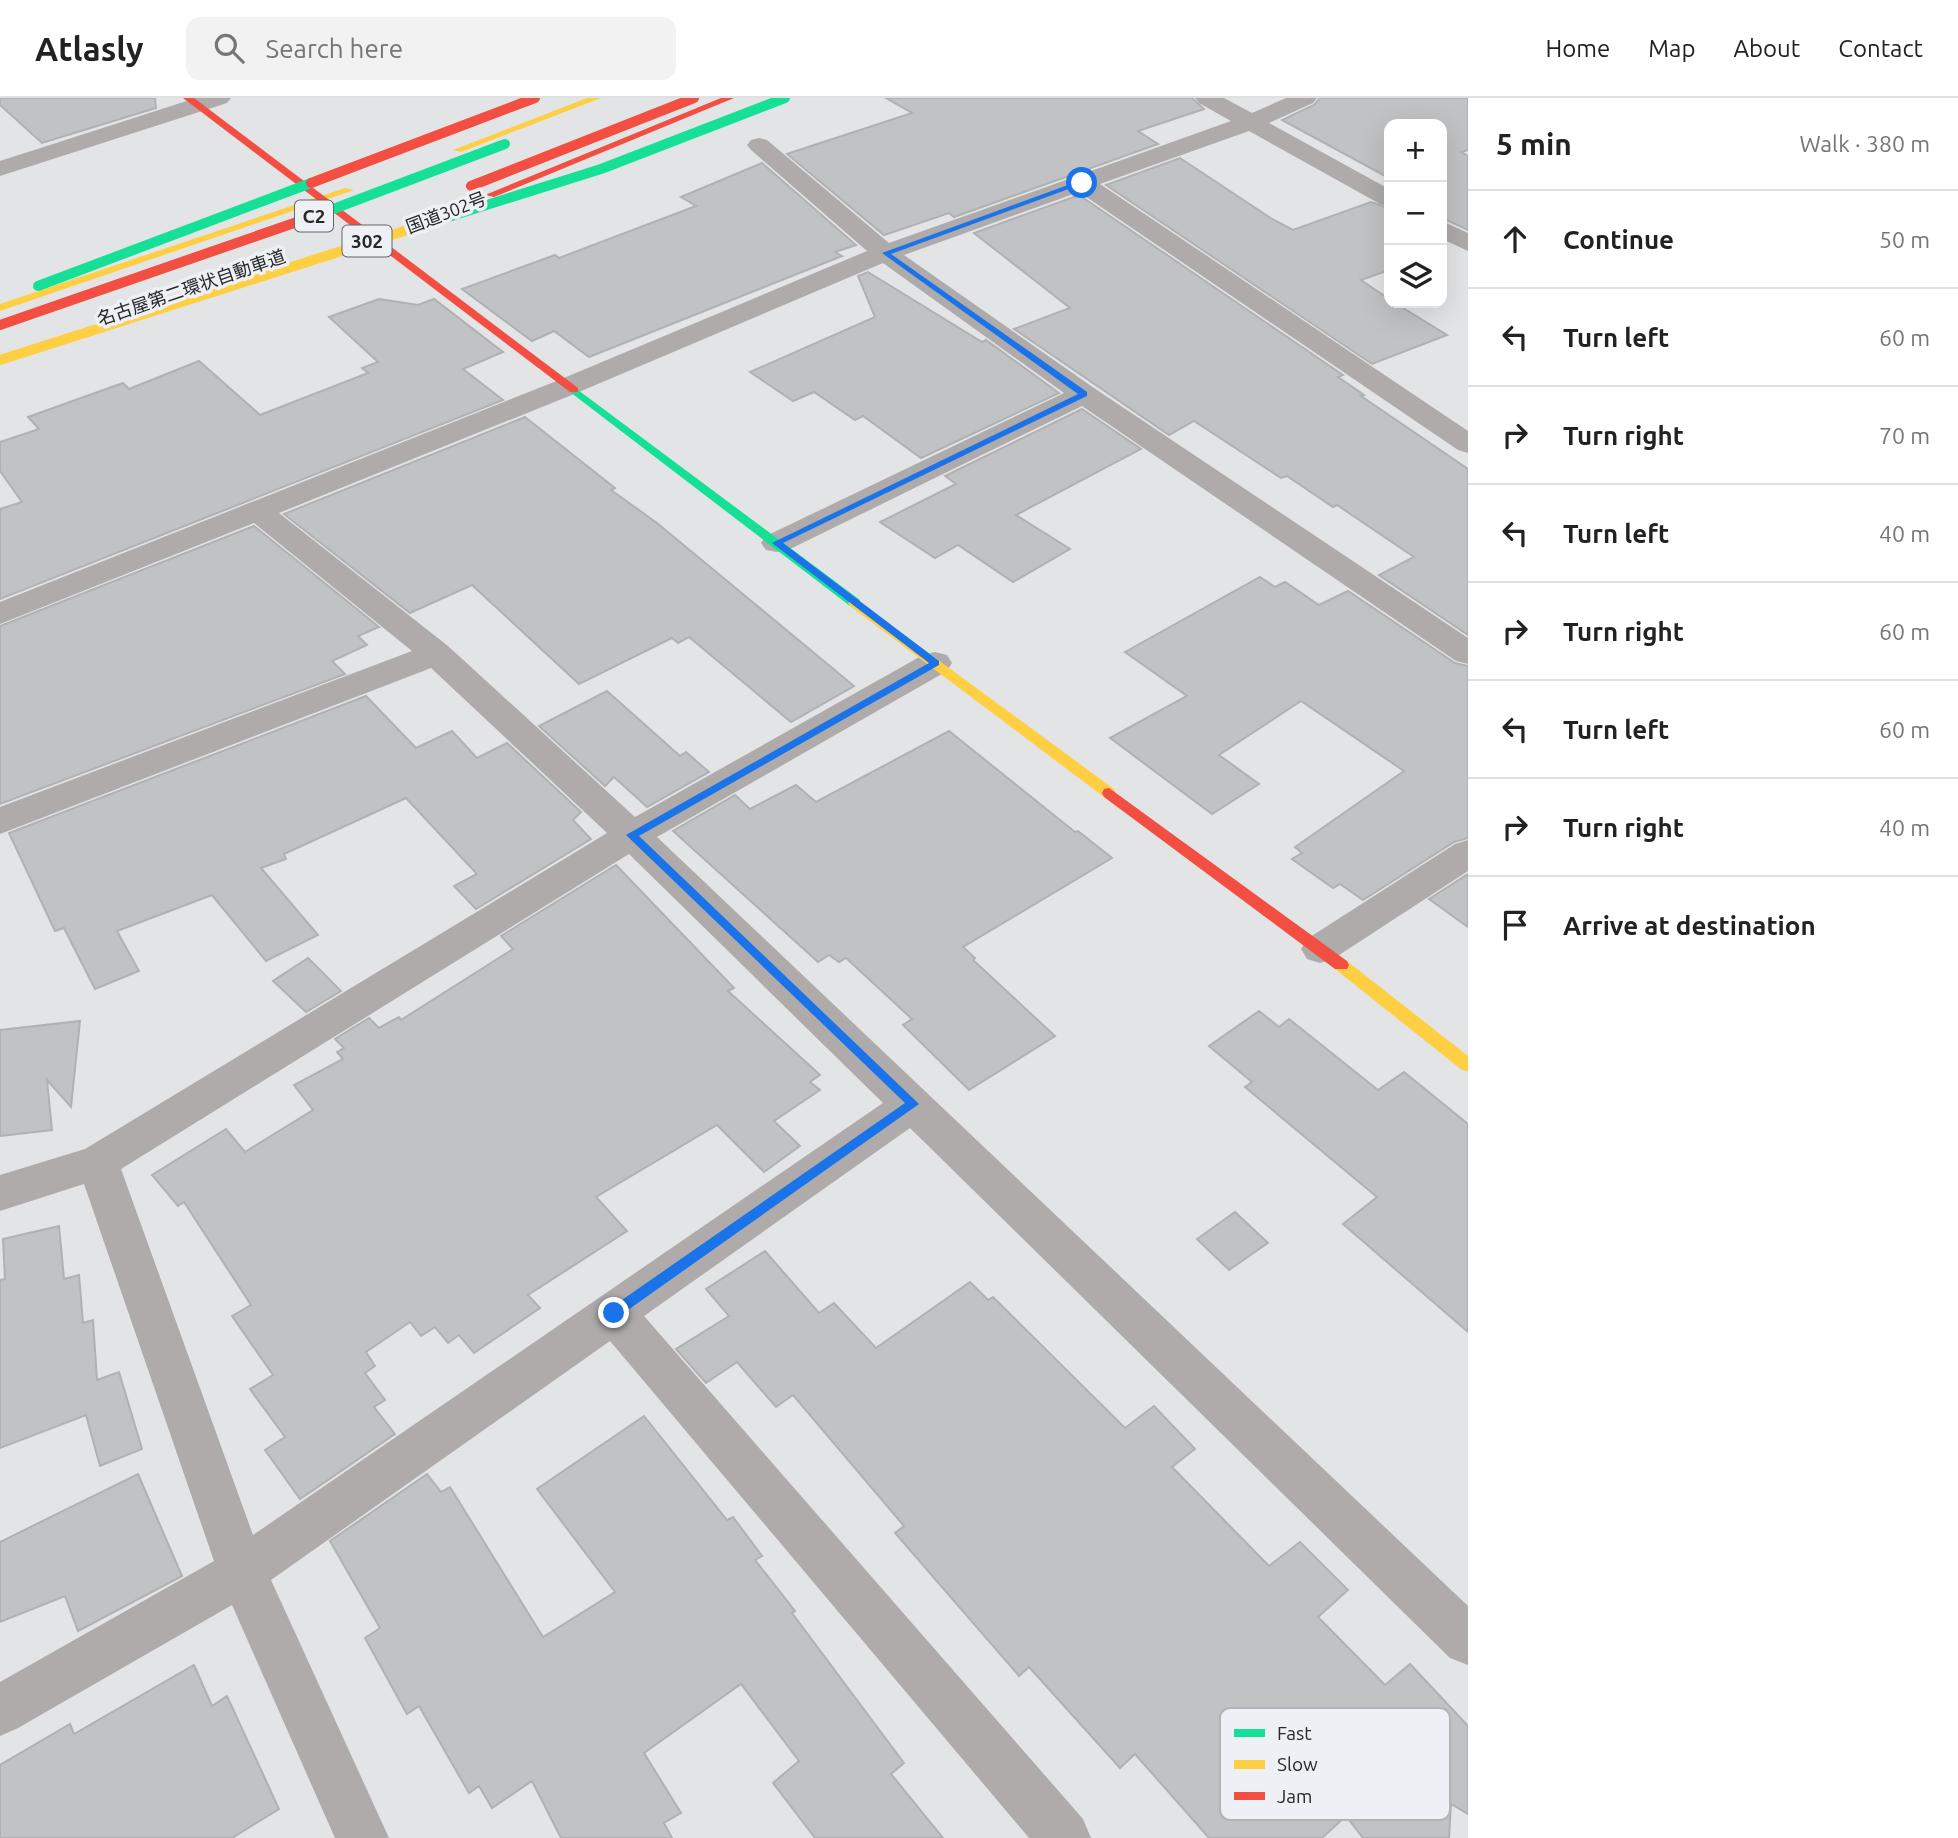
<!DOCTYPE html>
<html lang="en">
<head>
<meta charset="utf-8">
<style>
	:root { --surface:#fff; --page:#f2f2f2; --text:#222; --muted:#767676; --line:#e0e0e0 }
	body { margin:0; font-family:Ubuntu,"Noto Sans JP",sans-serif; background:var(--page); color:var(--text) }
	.controls { position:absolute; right:21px; top:21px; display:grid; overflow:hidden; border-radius:14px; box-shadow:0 7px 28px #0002 }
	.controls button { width:63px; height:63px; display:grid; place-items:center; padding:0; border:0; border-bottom:2px solid var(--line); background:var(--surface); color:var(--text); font:35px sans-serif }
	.stop { position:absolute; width:21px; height:21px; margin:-16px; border:5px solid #1a73e8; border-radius:50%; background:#fff }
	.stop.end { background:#1a73e8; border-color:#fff; box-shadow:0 2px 7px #0008 }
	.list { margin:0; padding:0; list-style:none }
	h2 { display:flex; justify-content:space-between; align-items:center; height:91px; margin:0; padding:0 28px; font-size:30px }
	h2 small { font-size:23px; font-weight:400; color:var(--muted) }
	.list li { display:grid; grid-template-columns:46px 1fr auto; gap:21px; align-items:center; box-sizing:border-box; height:98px; padding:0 28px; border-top:2px solid var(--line) }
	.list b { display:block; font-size:26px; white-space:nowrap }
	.list em { font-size:23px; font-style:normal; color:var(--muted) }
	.icon { flex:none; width:38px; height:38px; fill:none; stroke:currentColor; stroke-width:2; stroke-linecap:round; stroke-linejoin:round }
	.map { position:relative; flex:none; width:1468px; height:1740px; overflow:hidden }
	header { display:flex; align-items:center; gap:42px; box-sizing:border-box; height:98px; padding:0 35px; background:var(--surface); border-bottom:2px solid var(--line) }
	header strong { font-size:33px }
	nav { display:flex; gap:38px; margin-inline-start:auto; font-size:24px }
	.search { width:490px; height:63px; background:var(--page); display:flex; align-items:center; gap:18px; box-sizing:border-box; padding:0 24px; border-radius:14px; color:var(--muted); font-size:26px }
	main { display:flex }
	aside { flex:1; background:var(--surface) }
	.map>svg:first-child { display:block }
	.building { fill:#c1c2c4; stroke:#b0b1b3; stroke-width:2 }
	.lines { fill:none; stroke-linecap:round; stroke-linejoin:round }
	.street { fill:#aeabaa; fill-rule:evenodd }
	.fast { fill:#16e098; fill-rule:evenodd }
	.slow { fill:#ffcf43; fill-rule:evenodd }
	.jam { fill:#f24e42; fill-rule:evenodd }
	.fast-bridge { stroke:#16e098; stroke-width:10 }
	.slow-bridge { stroke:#ffcf43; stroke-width:10 }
	.jam-bridge { stroke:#f24e42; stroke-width:10 }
	.route { fill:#1a73e8 }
	.labels { text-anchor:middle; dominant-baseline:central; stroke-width:7; stroke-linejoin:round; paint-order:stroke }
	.far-street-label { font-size:18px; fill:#27282a; stroke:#edf1f5 }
	.shield { fill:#edf1f5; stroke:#626467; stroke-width:2 }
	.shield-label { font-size:19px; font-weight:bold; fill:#27282a }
	.key { fill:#edf1f5; stroke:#b2b5b8; stroke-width:2 }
	.key-label { font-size:19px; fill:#27282a }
</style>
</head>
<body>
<header>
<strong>Atlasly</strong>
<div class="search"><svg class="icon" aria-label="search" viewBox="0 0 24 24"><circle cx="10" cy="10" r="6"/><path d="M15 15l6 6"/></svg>Search here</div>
<nav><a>Home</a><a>Map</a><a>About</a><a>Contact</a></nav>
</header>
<main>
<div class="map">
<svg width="1468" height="1740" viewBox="0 0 1468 1740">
	<rect width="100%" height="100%" fill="#e2e4e6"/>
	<g class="building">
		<polygon points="0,0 155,0 156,10 42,45 0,7"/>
		<polygon points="886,0 1192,0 1204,11 1138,33 1158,46 954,119 949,115 884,137 787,56 912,15"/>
		<polygon points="1320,0 1468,0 1468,52 1461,54 1468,58 1468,132 1442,120 1442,26 1389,26 1389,80 1282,22 1314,7"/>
		<polygon points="1180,60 1272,121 1293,132 1371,104 1389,110 1389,172 1361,182 1389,201 1389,205 1395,205 1447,237 1372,266 1106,87"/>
		<polygon points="762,65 856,147 835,154 842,158 589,259 554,233 532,243 462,191 555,157 559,160 696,108 681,99"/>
		<polygon points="1079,97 1343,277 1338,279 1364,297 1361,298 1468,371 1468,537 1379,477 1414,459 1337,407 1333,409 1287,378 1281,380 1194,323 1169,337 1014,231 1070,210 974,135"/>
		<polygon points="868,174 982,244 986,242 1059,295 921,360 863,318 855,322 814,294 793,303 750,274 875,219 858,178"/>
		<polygon points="379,201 418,207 434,201 503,254 463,271 503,302 0,501 0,411 22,404 0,373 0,344 39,331 28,319 123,285 129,291 199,263 260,317 368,275 362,270 378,264 329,219"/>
		<polygon points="1082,311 1141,351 1016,417 1070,451 1013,484 958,447 935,460 880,424 956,386 945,378"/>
		<polygon points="525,319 615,390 611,392 657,425 854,588 791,624 689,539 678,545 672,540 579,586 472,487 410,515 284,416"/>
		<polygon points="254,428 379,529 358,538 367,547 332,563 345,576 0,706 0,528"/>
		<polygon points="1260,479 1275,489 1285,484 1319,507 1348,493 1455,565 1468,568 1468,740 1454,744 1363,802 1340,786 1333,790 1292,761 1302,755 1295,749 1404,673 1301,603 1219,657 1259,686 1212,716 1110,640 1187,598 1125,554"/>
		<polygon points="607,593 680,658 686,654 709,674 647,709 614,679 605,688 539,628"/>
		<polygon points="366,598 416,650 452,633 477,660 507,645 581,714 573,722 591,741 476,811 454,788 477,776 406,700 284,756 286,761 261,770 318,837 266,863 212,797 117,833 139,873 95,891 64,830 55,833 9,735"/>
		<polygon points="949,633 1075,734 1078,733 1112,760 963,849 975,860 973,862 1055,938 969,992 903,927 912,921 846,860 839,864 829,857 818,864 673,733 735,697 750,711 796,687 816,704"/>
		<polygon points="616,767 734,890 728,893 820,977 810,984 820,992 774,1023 800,1048 764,1074 717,1027 596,1099 627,1133 528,1197 540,1210 474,1255 459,1237 448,1245 435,1229 421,1238 410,1224 366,1254 375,1268 365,1275 385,1302 374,1309 395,1336 300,1401 265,1352 285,1339 250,1291 273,1277 232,1218 251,1207 184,1104 178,1108 152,1077 226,1031 245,1054 313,1012 294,987 343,961 337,954 344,950 335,941 369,920 379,930 399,919 401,922 513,851 501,838"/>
		<polygon points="1468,776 1468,829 1429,801"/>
		<polygon points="308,860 341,893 306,914 273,883"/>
		<polygon points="1259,913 1279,929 1289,921 1378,992 1404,974 1468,1026 1468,1234 1343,1126 1377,1099 1245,989 1252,984 1209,948"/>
		<polygon points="80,923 71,1009 47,982 52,1032 0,1038 0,932"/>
		<polygon points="1235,1114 1268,1145 1229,1172 1197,1141"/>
		<polygon points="59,1128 64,1181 79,1177 83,1225 93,1222 97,1282 119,1274 142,1351 100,1368 86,1317 0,1350 0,1182 5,1181 3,1141"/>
		<polygon points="765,1153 819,1215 834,1205 876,1250 970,1184 988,1202 993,1199 1125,1330 1154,1308 1195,1351 1172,1369 1269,1468 1300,1444 1348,1492 1318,1519 1385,1587 1410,1566 1468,1628 1468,1716 1451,1706 1449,1740 1363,1740 1346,1718 1322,1740 1209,1740 1135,1656 1120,1670 1029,1569 1019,1578 895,1435 904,1428 793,1297 776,1309 737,1264 706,1285 676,1251 729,1218 706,1191"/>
		<polygon points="644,1318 727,1422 733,1419 762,1458 755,1462 795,1513 792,1515 904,1665 891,1676 943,1740 815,1740 773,1685 799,1663 741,1586 644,1655 681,1715 664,1725 672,1740 561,1740 532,1683 492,1710 479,1688 469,1695 419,1608 407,1616 365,1540 380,1530 330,1443 427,1376 441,1394 450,1389 543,1539 615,1494 537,1391"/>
		<polygon points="138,1376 182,1478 78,1533 65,1498 0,1524 0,1444"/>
		<polygon points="194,1567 212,1608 227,1598 279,1711 232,1740 0,1740 0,1667 70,1626 74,1636"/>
	</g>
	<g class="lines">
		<g class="street">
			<polygon points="196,0 231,0 227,5 0,78 0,63"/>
			<path d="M1195,0H1224L1252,15L1286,0H1317L1313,5L1269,25L1389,91V108L1380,106L1249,33L1100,86L1468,333V355L1458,352L1079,94L904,157L1094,290L1468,540V566L1456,563L1082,308L788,452L777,454L766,452L761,445L766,438L1064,295L883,165L579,294L279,415L448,548L635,719L923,557L935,554L947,557L952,565L947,573L657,739L1468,1508V1567L1450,1560L910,1030L644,1218L1083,1721L1091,1740H1029L610,1243L271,1482L389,1740H335L232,1507L18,1630L0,1638V1584L214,1463L84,1086L0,1113V1077L85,1051L607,735L431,570L0,736V709L412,553L254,425L0,526V504L559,282L867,153L751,52L747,47L751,42L759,40L767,42L889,145L1231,23L1199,5ZM629,756L883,1005L253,1437L121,1071Z"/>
			<polygon points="1442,123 1468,135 1468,153 1442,141"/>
			<polygon points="1468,742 1468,773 1333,861 1320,865 1307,861 1301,851 1307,841 1455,746"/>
		</g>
		<polygon class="fast" points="574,289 860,502 860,508 850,508 570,294 568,292"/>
		<g class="slow">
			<polygon points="587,0 601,0 461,54 453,52"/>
			<polygon points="345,90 354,92 0,213 0,206"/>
			<polygon points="855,501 1114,691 1116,695 1114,699 1104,699 850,508 848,505"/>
			<polygon points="1341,861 1347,863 1468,958 1468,973 1462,972 1335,871 1333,867 1335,863"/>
		</g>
		<g class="jam">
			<polygon points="183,0 194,0 578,290 578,294 570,294"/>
			<polygon points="721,0 734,0 494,99 485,97"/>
			<polygon points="1109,690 1347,863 1349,867 1347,871 1335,871 1104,699 1102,695 1104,691"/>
		</g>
		<g class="fast-bridge">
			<polyline points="320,116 505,46"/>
			<polyline points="423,127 601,71 785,0"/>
			<polyline points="38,188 311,85"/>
		</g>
		<polyline class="slow-bridge" points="0,262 423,127"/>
		<g class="jam-bridge">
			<polyline points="311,85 535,0"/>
			<polyline points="471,88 694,0"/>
			<polyline points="0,227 320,116"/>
		</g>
	</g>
	<polygon class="route" points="1079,83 1085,85 891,156 1087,294 1087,298 783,445 939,563 939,567 639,738 919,1006 618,1219 609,1219 609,1211 905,1005 626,737 929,565 772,445 1078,296 882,155"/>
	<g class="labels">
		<g class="far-street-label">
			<text transform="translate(446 114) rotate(-21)">国道302号</text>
			<text transform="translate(191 189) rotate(-19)">名古屋第二環状自動車道</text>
		</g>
		<g class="shield">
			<rect x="295" y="102.5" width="38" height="31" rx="5"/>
			<rect x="342.5" y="127.5" width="49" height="31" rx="5"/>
		</g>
		<g class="shield-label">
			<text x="314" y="118">C2</text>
			<text x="367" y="143">302</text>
		</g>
	</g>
	<rect x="1220" y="1610" width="230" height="112" rx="10" class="key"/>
	<rect x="1234" y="1631" width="31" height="8" fill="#16e098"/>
	<rect x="1234" y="1662" width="31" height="9" fill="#ffcf43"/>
	<rect x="1234" y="1694" width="31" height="8" fill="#f24e42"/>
	<g class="key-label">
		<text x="1277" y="1642">Fast</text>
		<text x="1277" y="1673">Slow</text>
		<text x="1277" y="1705">Jam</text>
	</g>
</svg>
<div class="controls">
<button>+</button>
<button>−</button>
<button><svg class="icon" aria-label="layers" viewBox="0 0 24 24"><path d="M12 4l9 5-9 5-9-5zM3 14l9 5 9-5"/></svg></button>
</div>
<div class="stop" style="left:1082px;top:85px"></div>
<div class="stop end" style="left:614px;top:1215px"></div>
</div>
<aside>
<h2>5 min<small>Walk · 380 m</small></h2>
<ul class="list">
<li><svg class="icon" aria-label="ahead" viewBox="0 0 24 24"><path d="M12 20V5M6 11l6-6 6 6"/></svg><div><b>Continue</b></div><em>50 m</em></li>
<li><svg class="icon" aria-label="left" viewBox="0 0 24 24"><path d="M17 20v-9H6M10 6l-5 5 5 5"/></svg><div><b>Turn left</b></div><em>60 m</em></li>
<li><svg class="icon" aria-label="right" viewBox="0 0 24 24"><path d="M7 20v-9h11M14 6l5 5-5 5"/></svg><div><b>Turn right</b></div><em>70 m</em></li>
<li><svg class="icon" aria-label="left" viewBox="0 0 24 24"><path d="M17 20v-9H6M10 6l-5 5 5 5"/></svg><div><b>Turn left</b></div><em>40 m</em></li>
<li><svg class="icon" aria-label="right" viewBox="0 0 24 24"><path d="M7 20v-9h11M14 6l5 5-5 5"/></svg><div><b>Turn right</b></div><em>60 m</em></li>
<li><svg class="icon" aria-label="left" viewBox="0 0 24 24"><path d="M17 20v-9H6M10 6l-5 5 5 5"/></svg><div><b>Turn left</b></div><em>60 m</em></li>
<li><svg class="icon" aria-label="right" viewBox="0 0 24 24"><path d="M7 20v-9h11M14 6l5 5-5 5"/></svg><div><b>Turn right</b></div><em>40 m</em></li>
<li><svg class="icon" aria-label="arrive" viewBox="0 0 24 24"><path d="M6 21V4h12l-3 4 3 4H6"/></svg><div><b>Arrive at destination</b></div></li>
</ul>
</aside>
</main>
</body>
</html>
